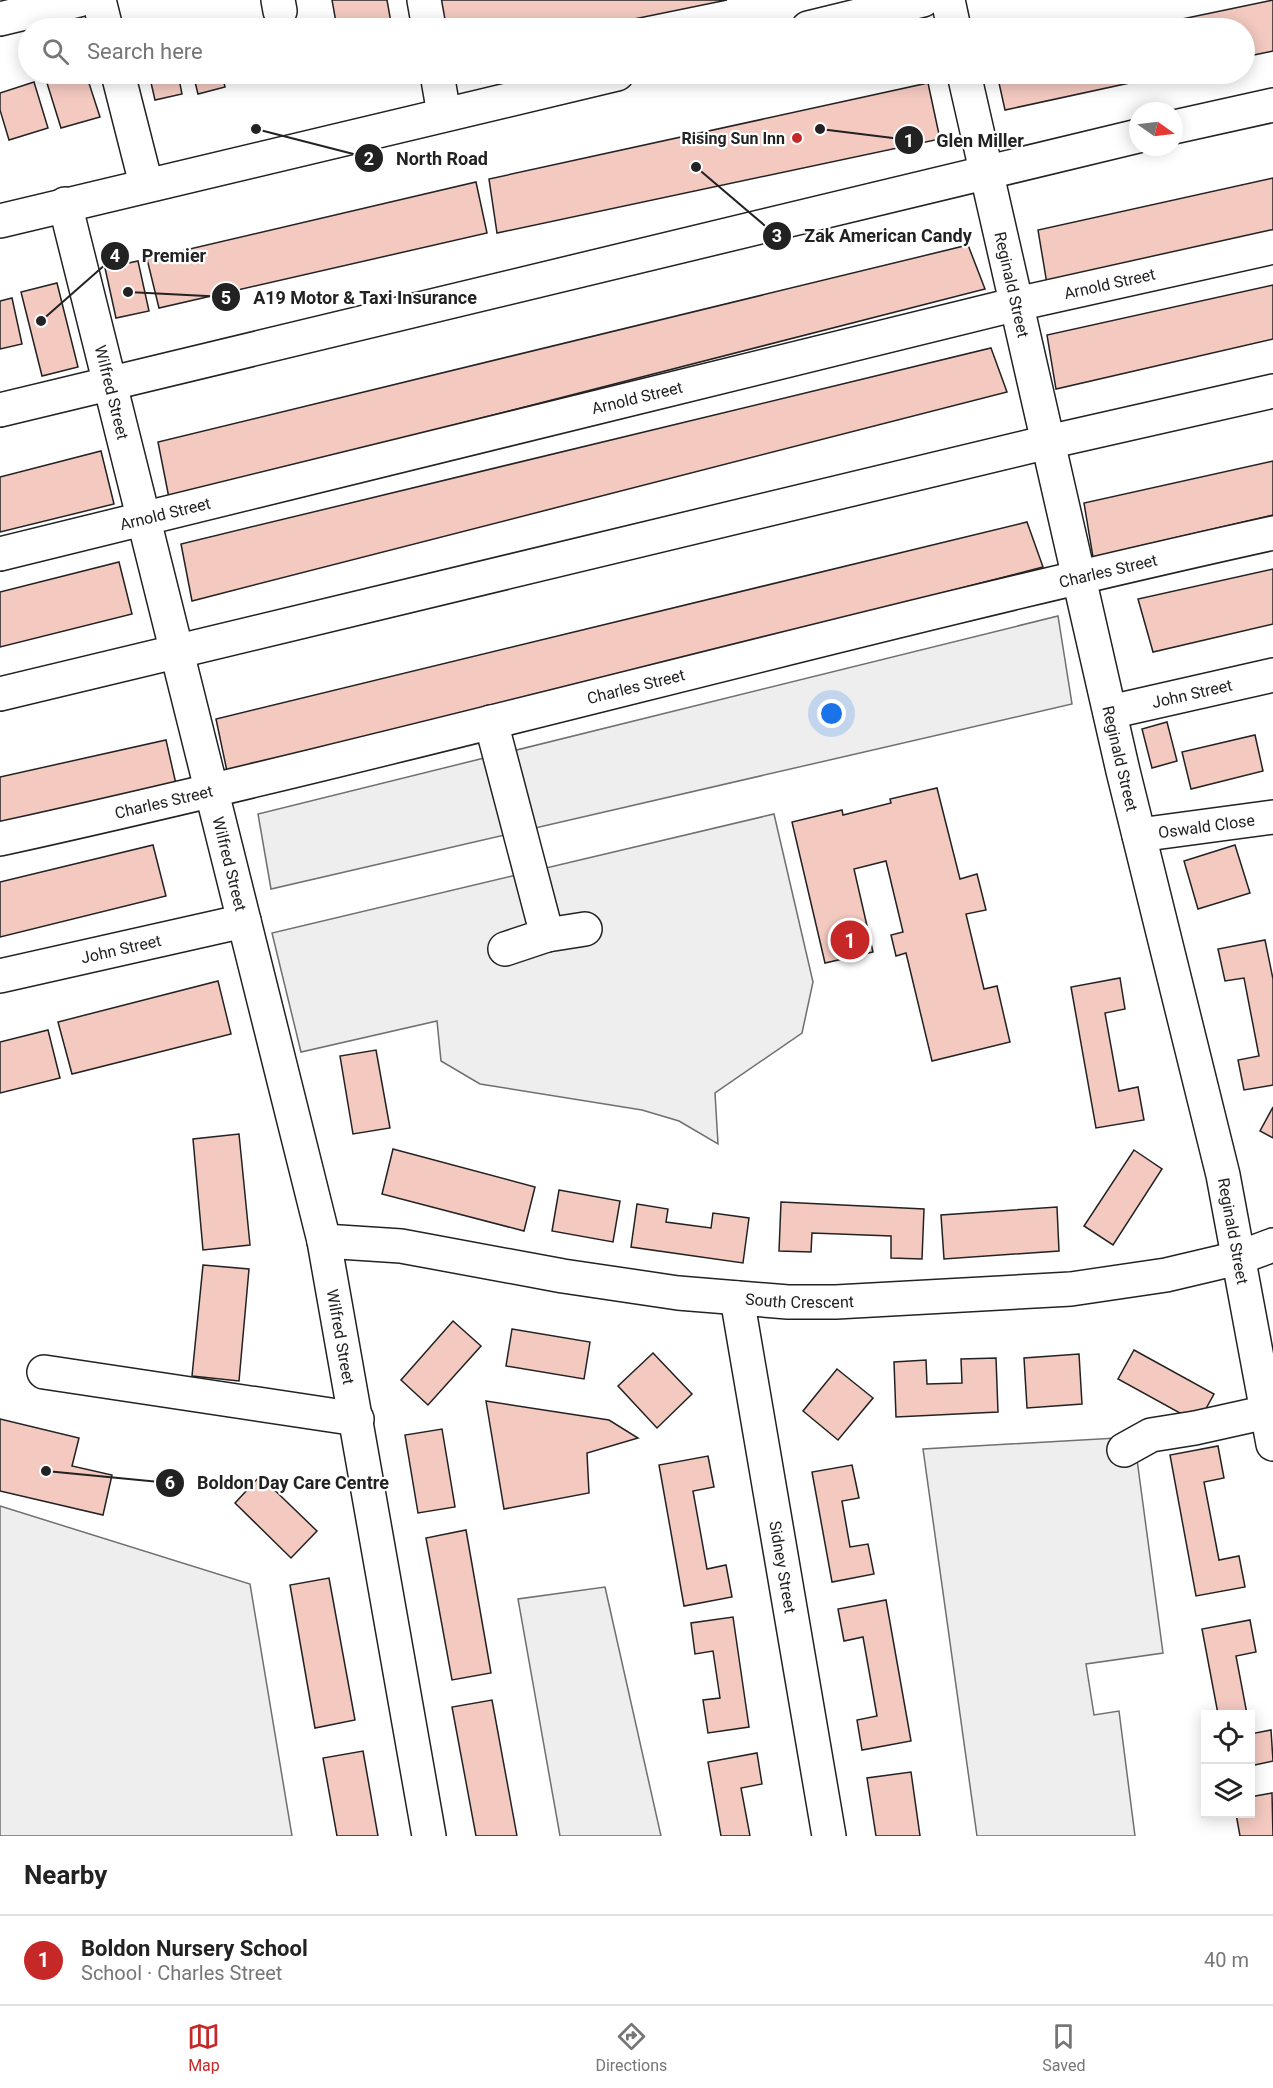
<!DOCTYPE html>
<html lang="en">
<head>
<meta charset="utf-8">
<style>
	:root { --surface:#fff; --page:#f6f6f6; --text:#222; --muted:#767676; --line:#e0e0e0; --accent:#c62828 }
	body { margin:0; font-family:Roboto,sans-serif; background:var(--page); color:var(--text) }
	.controls { position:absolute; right:18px; bottom:18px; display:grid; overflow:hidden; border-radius:0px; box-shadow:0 3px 15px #0003 }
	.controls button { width:54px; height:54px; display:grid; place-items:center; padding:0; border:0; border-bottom:2px solid var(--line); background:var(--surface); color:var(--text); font:30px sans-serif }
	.compass { position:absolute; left:1129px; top:102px; width:54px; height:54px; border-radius:50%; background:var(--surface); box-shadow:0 3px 15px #0003; rotate:104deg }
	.you { position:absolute; left:832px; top:714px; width:21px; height:21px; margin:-15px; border:4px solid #fff; border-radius:50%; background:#1a73e8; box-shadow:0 0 0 9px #1a73e833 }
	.badge { display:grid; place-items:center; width:39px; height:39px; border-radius:50%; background:var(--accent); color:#fff; font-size:20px; font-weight:700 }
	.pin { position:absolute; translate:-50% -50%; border:3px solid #fff; box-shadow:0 2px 6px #0006 }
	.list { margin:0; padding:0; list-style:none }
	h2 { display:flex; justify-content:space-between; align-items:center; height:78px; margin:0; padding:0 24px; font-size:26px }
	h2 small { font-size:20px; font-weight:400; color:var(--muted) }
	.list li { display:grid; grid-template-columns:39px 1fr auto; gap:18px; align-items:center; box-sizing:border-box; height:90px; padding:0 24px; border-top:2px solid var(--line) }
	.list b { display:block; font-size:22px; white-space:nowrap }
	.list p { margin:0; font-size:20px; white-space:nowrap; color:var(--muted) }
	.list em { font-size:20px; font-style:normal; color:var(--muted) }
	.icon { flex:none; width:33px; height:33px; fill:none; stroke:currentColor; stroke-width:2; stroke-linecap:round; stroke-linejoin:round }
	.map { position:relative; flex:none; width:1273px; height:1836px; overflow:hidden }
	.search { position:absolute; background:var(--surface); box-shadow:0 3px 15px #0003; left:18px; right:18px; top:18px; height:66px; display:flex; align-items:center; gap:15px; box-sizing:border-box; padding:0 21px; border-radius:33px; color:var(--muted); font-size:22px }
	.sheet { height:168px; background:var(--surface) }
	nav { display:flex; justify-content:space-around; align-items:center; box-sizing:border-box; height:84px; border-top:2px solid var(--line); background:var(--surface); font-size:16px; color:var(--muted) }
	nav a { display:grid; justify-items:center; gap:3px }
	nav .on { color:var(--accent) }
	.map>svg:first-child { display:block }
	.green { fill:#eee; stroke:#6f6f6f; stroke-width:1.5 }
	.building { fill:#f3c9c0; stroke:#222; stroke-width:1.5 }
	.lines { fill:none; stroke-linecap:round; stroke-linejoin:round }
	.minor-casing { stroke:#222; stroke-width:36 }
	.minor { stroke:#fff; stroke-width:33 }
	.poi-dot { fill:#c62828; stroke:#fff; stroke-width:2 }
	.labels { text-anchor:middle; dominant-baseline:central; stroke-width:4.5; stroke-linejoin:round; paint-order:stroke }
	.poi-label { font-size:16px; font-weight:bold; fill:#222; stroke:#fff; text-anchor:end }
	.street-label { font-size:16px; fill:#222; stroke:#fff }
	.leader { fill:none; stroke:#222; stroke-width:2 }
	.callout-dot { fill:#222; stroke:#fff; stroke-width:2 }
	.mark-label { font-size:18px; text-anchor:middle; font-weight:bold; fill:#fff }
	.callout-label { font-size:18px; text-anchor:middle; font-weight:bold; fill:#222; stroke:#fff; stroke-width:4.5; stroke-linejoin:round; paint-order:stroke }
</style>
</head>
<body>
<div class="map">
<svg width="1273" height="1836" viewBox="0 0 1273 1836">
	<rect width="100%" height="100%" fill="#fff"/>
	<g class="green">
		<polygon points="1058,616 1072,704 271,889 258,814"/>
		<polygon points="774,814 813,982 802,1033 715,1093 718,1144 679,1121 642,1110 480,1084 441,1061 437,1021 301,1052 272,933"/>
		<polygon points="1134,1437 1163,1653 1086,1664 1094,1715 1119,1711 1135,1836 977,1836 923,1449"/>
		<polygon points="0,1506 250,1584 292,1836 0,1836"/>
		<polygon points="605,1587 661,1836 560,1836 518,1599"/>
	</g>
	<g class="building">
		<polygon points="332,0 387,0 392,28 337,28"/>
		<polygon points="438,0 727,0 590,28 445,28"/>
		<polygon points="1273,0 1273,51 1244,57 1244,28 1139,28"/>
		<polygon points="78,74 86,74 100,117 61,128 47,83"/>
		<polygon points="149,74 178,74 182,94 155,100"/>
		<polygon points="193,74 222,74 225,87 198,94"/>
		<polygon points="231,74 273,74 233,83"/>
		<polygon points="997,74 1171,74 1005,110"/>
		<polygon points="34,82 48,128 9,140 0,110 0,93"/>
		<polygon points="928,83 940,139 497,233 489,179"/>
		<polygon points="1273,178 1273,232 1047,284 1038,230"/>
		<polygon points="476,182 487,233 159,308 147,259"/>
		<polygon points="968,245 985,289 169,498 158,442"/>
		<polygon points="138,261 149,311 116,318 105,268"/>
		<polygon points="57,283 78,367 42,376 21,292"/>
		<polygon points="1273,285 1273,339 1056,389 1047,335"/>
		<polygon points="12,298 22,344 0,349 0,301"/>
		<polygon points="991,348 1007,392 192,601 181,544"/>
		<polygon points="101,451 114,504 0,532 0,477"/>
		<polygon points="1273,461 1273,515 1093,557 1084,503"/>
		<polygon points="1027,522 1043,567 228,776 216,719"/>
		<polygon points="119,562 132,614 0,647 0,592"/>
		<polygon points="1273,569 1273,624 1153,652 1138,599"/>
		<polygon points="1167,722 1177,761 1152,768 1142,729"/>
		<polygon points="1255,735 1263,771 1191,789 1182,752"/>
		<polygon points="166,740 176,784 0,823 0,777"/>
		<polygon points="937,788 960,879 977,874 986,910 966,914 984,989 997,986 1010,1042 932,1061 906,953 896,956 891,935 903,932 886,861 854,869 873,952 825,963 792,822 842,810 843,815 891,803 890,799"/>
		<polygon points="153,845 166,896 0,937 0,882"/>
		<polygon points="1235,845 1250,893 1198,909 1184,861"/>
		<polygon points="1265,940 1273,979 1273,1085 1244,1090 1238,1060 1259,1056 1244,978 1225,981 1218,949"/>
		<polygon points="1120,978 1125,1009 1105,1013 1119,1091 1138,1087 1144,1120 1096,1128 1071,987"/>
		<polygon points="218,981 231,1034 72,1074 58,1022"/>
		<polygon points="48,1030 60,1078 0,1093 0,1042"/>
		<polygon points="376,1050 390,1128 353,1134 340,1056"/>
		<polygon points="1273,1107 1273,1138 1260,1131"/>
		<polygon points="239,1134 250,1245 203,1250 193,1139"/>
		<polygon points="393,1149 535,1187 524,1231 382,1194"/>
		<polygon points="1134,1150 1162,1169 1113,1245 1084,1226"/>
		<polygon points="559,1190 620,1201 613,1242 552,1231"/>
		<polygon points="781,1202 924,1209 922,1259 891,1258 891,1236 812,1233 811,1252 779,1251"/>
		<polygon points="637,1204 668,1209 666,1222 711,1228 713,1213 749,1218 743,1263 631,1247"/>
		<polygon points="1057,1207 1059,1251 944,1259 941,1215"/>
		<polygon points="203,1265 249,1269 239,1381 192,1376"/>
		<polygon points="453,1321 481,1346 428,1405 401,1380"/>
		<polygon points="512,1329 590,1342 584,1379 506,1366"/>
		<polygon points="1134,1350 1214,1394 1198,1423 1118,1379"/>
		<polygon points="653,1353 692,1394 657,1428 618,1386"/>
		<polygon points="1079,1354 1082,1404 1027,1408 1024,1358"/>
		<polygon points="996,1358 998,1412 896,1417 894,1362 926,1360 927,1384 962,1383 961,1359"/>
		<polygon points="837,1369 873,1398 838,1440 803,1411"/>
		<polygon points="486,1401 609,1420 638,1438 587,1453 589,1493 504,1509"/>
		<polygon points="0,1419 79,1438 72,1466 112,1475 103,1515 0,1491"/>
		<polygon points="442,1429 455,1507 418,1513 405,1435"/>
		<polygon points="1218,1446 1224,1478 1204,1482 1219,1560 1239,1556 1245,1587 1196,1596 1170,1455"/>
		<polygon points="708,1456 714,1487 693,1491 707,1569 726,1565 732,1597 684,1606 659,1465"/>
		<polygon points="852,1465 859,1498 842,1501 850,1547 868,1544 874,1574 832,1582 812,1472"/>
		<polygon points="260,1476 317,1531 291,1558 235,1503"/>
		<polygon points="466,1530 491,1673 452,1680 426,1538"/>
		<polygon points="329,1578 355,1720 315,1728 290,1585"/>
		<polygon points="886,1600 911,1741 862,1750 857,1720 877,1716 863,1637 844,1641 838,1609"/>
		<polygon points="733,1617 749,1727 708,1733 703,1700 720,1698 713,1651 695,1654 691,1623"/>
		<polygon points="1250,1620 1256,1652 1236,1656 1247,1714 1218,1714 1202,1629"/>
		<polygon points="492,1700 517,1836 476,1836 452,1707"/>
		<polygon points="1271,1730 1273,1761 1250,1766 1250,1734"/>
		<polygon points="363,1751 378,1836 337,1836 323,1758"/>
		<polygon points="757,1753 762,1784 741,1788 750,1836 721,1836 708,1762"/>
		<polygon points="911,1772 920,1836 876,1836 867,1778"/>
		<polygon points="1272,1793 1273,1836 1240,1836 1236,1814 1250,1814 1250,1797"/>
	</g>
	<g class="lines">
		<g class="minor-casing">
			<g id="minor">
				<polyline points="99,0 106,28"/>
				<polyline points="278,0 280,11"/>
				<polyline points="424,0 429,28"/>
				<polyline points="948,0 954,28"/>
				<polyline points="0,19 79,0"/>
				<polyline points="808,28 923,0"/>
				<polyline points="118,74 146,184"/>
				<polyline points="437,74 444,114"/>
				<path id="s1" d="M964,74L1123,771L1223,1175L1273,1444"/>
				<polyline points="1174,127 1273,105"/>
				<path id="s2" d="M65,204L324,1241L429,1836"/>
				<polyline points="0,221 617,74"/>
				<polyline points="0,410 1138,136"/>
				<path id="s3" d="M0,554L1017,304L1273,247"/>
				<polyline points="0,694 1048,442 1273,391"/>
				<path id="s4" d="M1110,712L1273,675"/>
				<polyline points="491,722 547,935 505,949"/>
				<path id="s5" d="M1139,835L1273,817"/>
				<path id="s6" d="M0,839C426,745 847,627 1273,533"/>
				<polyline points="547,935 585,929"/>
				<path id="s7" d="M0,976L244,921"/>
				<path id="s8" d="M324,1241L401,1246L563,1276L678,1293L788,1302H836L1071,1289L1166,1275L1238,1258L1273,1245"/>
				<path id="s9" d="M737,1298L829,1836"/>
				<polyline points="44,1372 357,1419"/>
				<polyline points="1124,1450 1151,1435 1195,1428 1267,1412"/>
			</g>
		</g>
		<use href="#minor" class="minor"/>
	</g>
	<circle class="poi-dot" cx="797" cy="138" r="6"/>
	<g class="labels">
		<g class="poi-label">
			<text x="785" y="138">Rising Sun Inn</text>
		</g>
		<g class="street-label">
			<text stroke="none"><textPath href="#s3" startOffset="1142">Arnold Street</textPath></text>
			<text stroke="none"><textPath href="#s1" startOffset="216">Reginald Street</textPath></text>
			<text stroke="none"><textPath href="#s2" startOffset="194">Wilfred Street</textPath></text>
			<text stroke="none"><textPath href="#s3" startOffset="656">Arnold Street</textPath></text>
			<text stroke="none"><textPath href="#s3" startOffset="170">Arnold Street</textPath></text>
			<text stroke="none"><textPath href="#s6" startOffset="1140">Charles Street</textPath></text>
			<text stroke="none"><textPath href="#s6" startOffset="654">Charles Street</textPath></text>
			<text stroke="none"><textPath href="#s4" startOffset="84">John Street</textPath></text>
			<text stroke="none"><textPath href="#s1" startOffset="702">Reginald Street</textPath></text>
			<text stroke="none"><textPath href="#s6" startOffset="168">Charles Street</textPath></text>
			<text stroke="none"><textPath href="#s5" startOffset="68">Oswald Close</textPath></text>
			<text stroke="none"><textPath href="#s2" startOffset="680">Wilfred Street</textPath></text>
			<text stroke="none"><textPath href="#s7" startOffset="124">John Street</textPath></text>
			<text stroke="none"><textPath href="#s1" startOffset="1188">Reginald Street</textPath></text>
			<text stroke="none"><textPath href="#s8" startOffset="480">South Crescent</textPath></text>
			<text stroke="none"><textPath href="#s2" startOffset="1166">Wilfred Street</textPath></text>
			<text stroke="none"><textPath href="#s9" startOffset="273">Sidney Street</textPath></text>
		</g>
	</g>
	<path class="leader" d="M820 129L909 140M256 129L369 158M696 167L777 236M41 321L115 256M128 292L226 297M46 1471L170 1483"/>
	<g class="callout-dot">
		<circle cx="820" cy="129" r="6"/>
		<circle cx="256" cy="129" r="6"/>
		<circle cx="696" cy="167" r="6"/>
		<circle cx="41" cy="321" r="6"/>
		<circle cx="128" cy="292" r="6"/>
		<circle cx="46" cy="1471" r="6"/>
		<circle cx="909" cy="140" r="15"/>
		<circle cx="369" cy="158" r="15"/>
		<circle cx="777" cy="236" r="15"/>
		<circle cx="115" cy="256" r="15"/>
		<circle cx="226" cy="297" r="15"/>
		<circle cx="170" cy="1483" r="15"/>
	</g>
	<g class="mark-label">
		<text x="909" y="147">1</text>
		<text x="369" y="165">2</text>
		<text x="777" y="242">3</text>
		<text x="115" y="262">4</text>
		<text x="226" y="304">5</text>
		<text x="170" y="1489">6</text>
	</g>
	<g class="callout-label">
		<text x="980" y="147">Glen Miller</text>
		<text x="442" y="165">North Road</text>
		<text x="888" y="242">Zak American Candy</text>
		<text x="174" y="262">Premier</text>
		<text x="365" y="304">A19 Motor &amp; Taxi Insurance</text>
		<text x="293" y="1489">Boldon Day Care Centre</text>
	</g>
</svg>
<div class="controls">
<button><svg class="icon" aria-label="locate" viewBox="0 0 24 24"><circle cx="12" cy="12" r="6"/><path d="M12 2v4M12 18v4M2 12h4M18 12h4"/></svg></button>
<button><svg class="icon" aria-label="layers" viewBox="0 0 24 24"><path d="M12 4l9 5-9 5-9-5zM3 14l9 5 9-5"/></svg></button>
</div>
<svg class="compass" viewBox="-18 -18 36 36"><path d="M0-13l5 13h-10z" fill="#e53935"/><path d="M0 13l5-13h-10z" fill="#767676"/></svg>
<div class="you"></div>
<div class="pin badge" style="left:850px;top:940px">1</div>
<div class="search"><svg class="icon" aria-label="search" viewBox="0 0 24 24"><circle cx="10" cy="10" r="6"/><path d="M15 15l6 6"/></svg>Search here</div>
</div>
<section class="sheet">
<h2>Nearby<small></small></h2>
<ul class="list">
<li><span class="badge">1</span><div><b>Boldon Nursery School</b><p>School · Charles Street</p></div><em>40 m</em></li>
</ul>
</section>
<nav>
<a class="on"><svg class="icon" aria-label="map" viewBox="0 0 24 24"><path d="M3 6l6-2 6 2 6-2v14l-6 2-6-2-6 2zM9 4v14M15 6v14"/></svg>Map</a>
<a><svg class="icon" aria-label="directions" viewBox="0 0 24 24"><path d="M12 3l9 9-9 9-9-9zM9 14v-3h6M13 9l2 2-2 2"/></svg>Directions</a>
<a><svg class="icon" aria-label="saved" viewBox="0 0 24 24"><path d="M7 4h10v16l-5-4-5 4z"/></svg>Saved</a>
</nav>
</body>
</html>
